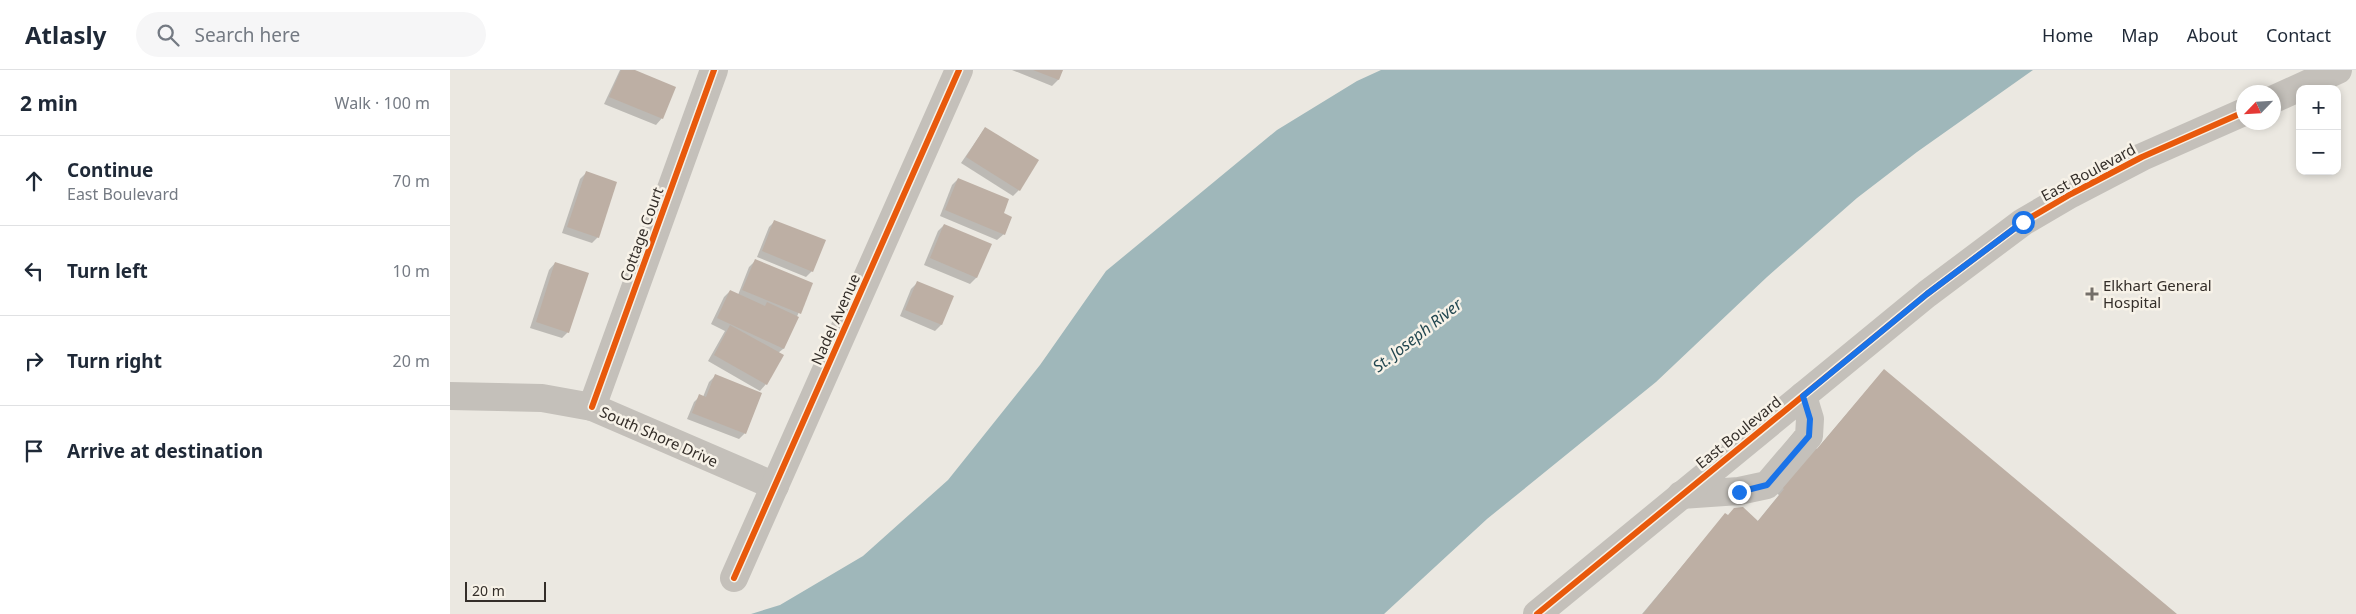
<!DOCTYPE html>
<html lang="en">
<head>
<meta charset="utf-8">
<style>
	:root { --surface:#fff; --page:#f6f6f7; --text:#1f2937; --muted:#747a83; --line:#e0e1e3 }
	body { margin:0; font-family:"Noto Sans",sans-serif; background:var(--page); color:var(--text) }
	.controls { position:absolute; right:15px; top:15px; display:grid; overflow:hidden; border-radius:10px; box-shadow:0 2px 8px #0003 }
	.controls button { width:45px; height:45px; display:grid; place-items:center; padding:0; border:0; border-bottom:1px solid var(--line); background:var(--surface); color:var(--text); font:25px sans-serif }
	.compass { position:absolute; left:1786px; top:15px; width:45px; height:45px; border-radius:50%; background:var(--surface); box-shadow:0 2px 8px #0003; rotate:245deg }
	.scale { position:absolute; left:15px; bottom:12px; width:81px; box-sizing:border-box; padding-left:5px; border:2px solid #342e29; border-top:0; font-size:14px; line-height:18px; white-space:nowrap; color:#342e29; -webkit-text-stroke:4px #f7f2e8; paint-order:stroke }
	.stop { position:absolute; width:15px; height:15px; margin:-11px; border:4px solid #1a73e8; border-radius:50%; background:#fff }
	.stop.end { background:#1a73e8; border-color:#fff; box-shadow:0 1px 5px #0008 }
	.list { margin:0; padding:0; list-style:none }
	h2 { display:flex; justify-content:space-between; align-items:center; height:65px; margin:0; padding:0 20px; font-size:21px }
	h2 small { font-size:16px; font-weight:400; color:var(--muted) }
	.list li { display:grid; grid-template-columns:32px 1fr auto; gap:15px; align-items:center; box-sizing:border-box; height:90px; padding:0 20px; border-top:1px solid var(--line) }
	.list b { display:block; font-size:19px; white-space:nowrap }
	.list p { margin:0; font-size:16px; white-space:nowrap; color:var(--muted) }
	.list em { font-size:16px; font-style:normal; color:var(--muted) }
	.icon { flex:none; width:28px; height:28px; fill:none; stroke:currentColor; stroke-width:2; stroke-linecap:round; stroke-linejoin:round }
	.map { position:relative; flex:none; width:1906px; height:544px; overflow:hidden }
	header { display:flex; align-items:center; gap:30px; box-sizing:border-box; height:70px; padding:0 25px; background:var(--surface); border-bottom:1px solid var(--line) }
	header strong { font-size:24px }
	nav { display:flex; gap:28px; margin-inline-start:auto; font-size:18px }
	.search { width:350px; height:45px; background:var(--page); display:flex; align-items:center; gap:12px; box-sizing:border-box; padding:0 18px; border-radius:28px; color:var(--muted); font-size:19px }
	main { display:flex }
	aside { flex:1; background:var(--surface) }
	.map>svg:first-child { display:block }
	.water { fill:#9fb7ba }
	.shadow { fill:#0003 }
	.building { fill:#bdafa4 }
	.lines { fill:none; stroke-linecap:round; stroke-linejoin:round }
	.minor { stroke:#c4c0ba; stroke-width:28 }
	.cycleway-casing { stroke:#f7f2e8; stroke-width:9 }
	.cycleway { stroke:#e8590c; stroke-width:6 }
	.route { stroke:#1a73e8; stroke-width:6 }
	.poi-dot { fill:#746f69; stroke:#f7f2e8; stroke-width:2 }
	.labels { text-anchor:middle; dominant-baseline:central; stroke-width:5; stroke-linejoin:round; paint-order:stroke }
	.street-label { font-size:15px; fill:#342e29; stroke:#f7f2e8 }
	.poi-label { font-size:15px; fill:#342e29; stroke:#f7f2e8; text-anchor:start }
	.water-label { font-size:16px; font-style:italic; fill:#234851; stroke:#f7f2e8 }
</style>
</head>
<body>
<header>
<strong>Atlasly</strong>
<div class="search"><svg class="icon" aria-label="search" viewBox="0 0 24 24"><circle cx="10" cy="10" r="6"/><path d="M15 15l6 6"/></svg>Search here</div>
<nav><a>Home</a><a>Map</a><a>About</a><a>Contact</a></nav>
</header>
<main>
<aside>
<h2>2 min<small>Walk · 100 m</small></h2>
<ul class="list">
<li><svg class="icon" aria-label="ahead" viewBox="0 0 24 24"><path d="M12 20V5M6 11l6-6 6 6"/></svg><div><b>Continue</b><p>East Boulevard</p></div><em>70 m</em></li>
<li><svg class="icon" aria-label="left" viewBox="0 0 24 24"><path d="M17 20v-9H6M10 6l-5 5 5 5"/></svg><div><b>Turn left</b></div><em>10 m</em></li>
<li><svg class="icon" aria-label="right" viewBox="0 0 24 24"><path d="M7 20v-9h11M14 6l5 5-5 5"/></svg><div><b>Turn right</b></div><em>20 m</em></li>
<li><svg class="icon" aria-label="arrive" viewBox="0 0 24 24"><path d="M6 21V4h12l-3 4 3 4H6"/></svg><div><b>Arrive at destination</b></div></li>
</ul>
</aside>
<div class="map">
<svg width="1906" height="544" viewBox="0 0 1906 544">
	<rect width="100%" height="100%" fill="#ebe8e1"/>
	<polygon class="water" points="931,0 1583,0 1467,82 1407,128 1317,207 1206,312 1037,449 934,544 301,544 330,535 413,486 498,410 590,295 656,201 827,60 907,11"/>
	<g class="shadow">
		<polygon points="170,0 182,0 212,48 206,55 154,34"/>
		<polygon points="562,0 612,0 608,10 602,16"/>
		<polygon points="535,58 569,120 563,126 511,93"/>
		<polygon points="136,103 148,167 142,173 112,163 130,109"/>
		<polygon points="508,109 552,144 554,164 547,170 490,146 502,115"/>
		<polygon points="325,151 362,201 356,207 307,187 319,157"/>
		<polygon points="494,155 540,175 526,208 520,214 474,195 488,161"/>
		<polygon points="305,191 361,214 333,279 328,283 316,314 310,321 258,291 275,261 261,254 274,227 280,221 288,225 299,197"/>
		<polygon points="105,193 118,262 112,268 80,258 99,200"/>
		<polygon points="467,213 502,227 491,255 485,261 450,246 461,219"/>
		<polygon points="1434,300 1725,544 1192,544 1275,445 1307,452 1329,425 1307,408 1366,380"/>
		<polygon points="265,306 295,363 289,369 237,349 244,332 250,326 253,327 259,312"/>
	</g>
	<g class="building">
		<polygon points="171,0 185,0 226,17 213,49 159,27"/>
		<polygon points="583,0 613,0 609,10"/>
		<polygon points="535,57 589,90 570,121 516,87"/>
		<polygon points="136,101 167,112 149,168 117,157"/>
		<polygon points="508,108 559,129 554,143 562,147 555,165 495,140"/>
		<polygon points="324,150 376,170 363,202 312,181"/>
		<polygon points="494,154 542,174 527,208 480,188"/>
		<polygon points="305,189 363,213 351,244 292,220"/>
		<polygon points="105,192 139,203 119,263 86,252"/>
		<polygon points="467,211 504,226 492,255 455,240"/>
		<polygon points="280,220 315,236 317,232 349,247 334,279 267,248"/>
		<polygon points="280,255 334,285 317,315 264,285"/>
		<polygon points="1434,299 1727,544 1193,544 1275,443 1278,445 1284,438 1293,437 1308,451 1334,419 1313,401 1345,361 1367,379"/>
		<polygon points="265,304 312,323 296,364 242,343 249,324 256,327"/>
	</g>
	<g class="lines">
		<g class="minor">
			<polyline points="1824,29 1888,0"/>
			<polyline points="0,326 92,328 142,337 325,416"/>
			<polyline points="142,337 264,0"/>
			<polyline points="1231,425 1289,421 1317,415 1359,366 1360,349 1353,326"/>
			<polyline points="284,508 509,0"/>
			<polyline points="1087,544 1477,224 1573,152 1621,124 1692,87 1794,42"/>
		</g>
		<g class="cycleway-casing">
			<g id="cycleway">
				<polyline points="142,337 264,0"/>
				<polyline points="284,508 509,0"/>
				<polyline points="1087,544 1477,224 1573,152 1621,124 1692,87 1794,42"/>
			</g>
		</g>
		<use href="#cycleway" class="cycleway"/>
	</g>
	<g class="lines">
		<polyline class="route" points="1289,422 1317,415 1359,366 1360,349 1353,326 1477,224 1573,152"/>
	</g>
	<path class="poi-dot" d="M1639.5 216.5h5v5h5v5h-5v5h-5v-5h-5v-5h5z"/>
	<g class="labels">
		<g class="street-label">
			<text transform="translate(1638 102) rotate(-28)">East Boulevard</text>
			<text transform="translate(191 164) rotate(-70)">Cottage Court</text>
			<text transform="translate(385 249) rotate(-66)">Nadel Avenue</text>
			<text transform="translate(1288 362) rotate(-39)">East Boulevard</text>
			<text transform="translate(209 366) rotate(24)">South Shore Drive</text>
		</g>
		<g class="poi-label">
			<text x="1653" y="215">Elkhart General<tspan x="1653" dy="17">Hospital</tspan></text>
		</g>
		<g class="water-label">
			<text transform="translate(967 265) rotate(-38)">St. Joseph River</text>
		</g>
	</g>
</svg>
<div class="controls">
<button>+</button>
<button>−</button>
</div>
<svg class="compass" viewBox="-18 -18 36 36"><path d="M0-13l5 13h-10z" fill="#e53935"/><path d="M0 13l5-13h-10z" fill="#747a83"/></svg>
<div class="scale">20 m</div>
<div class="stop" style="left:1573px;top:152px"></div>
<div class="stop end" style="left:1289px;top:422px"></div>
</div>
</main>
</body>
</html>
